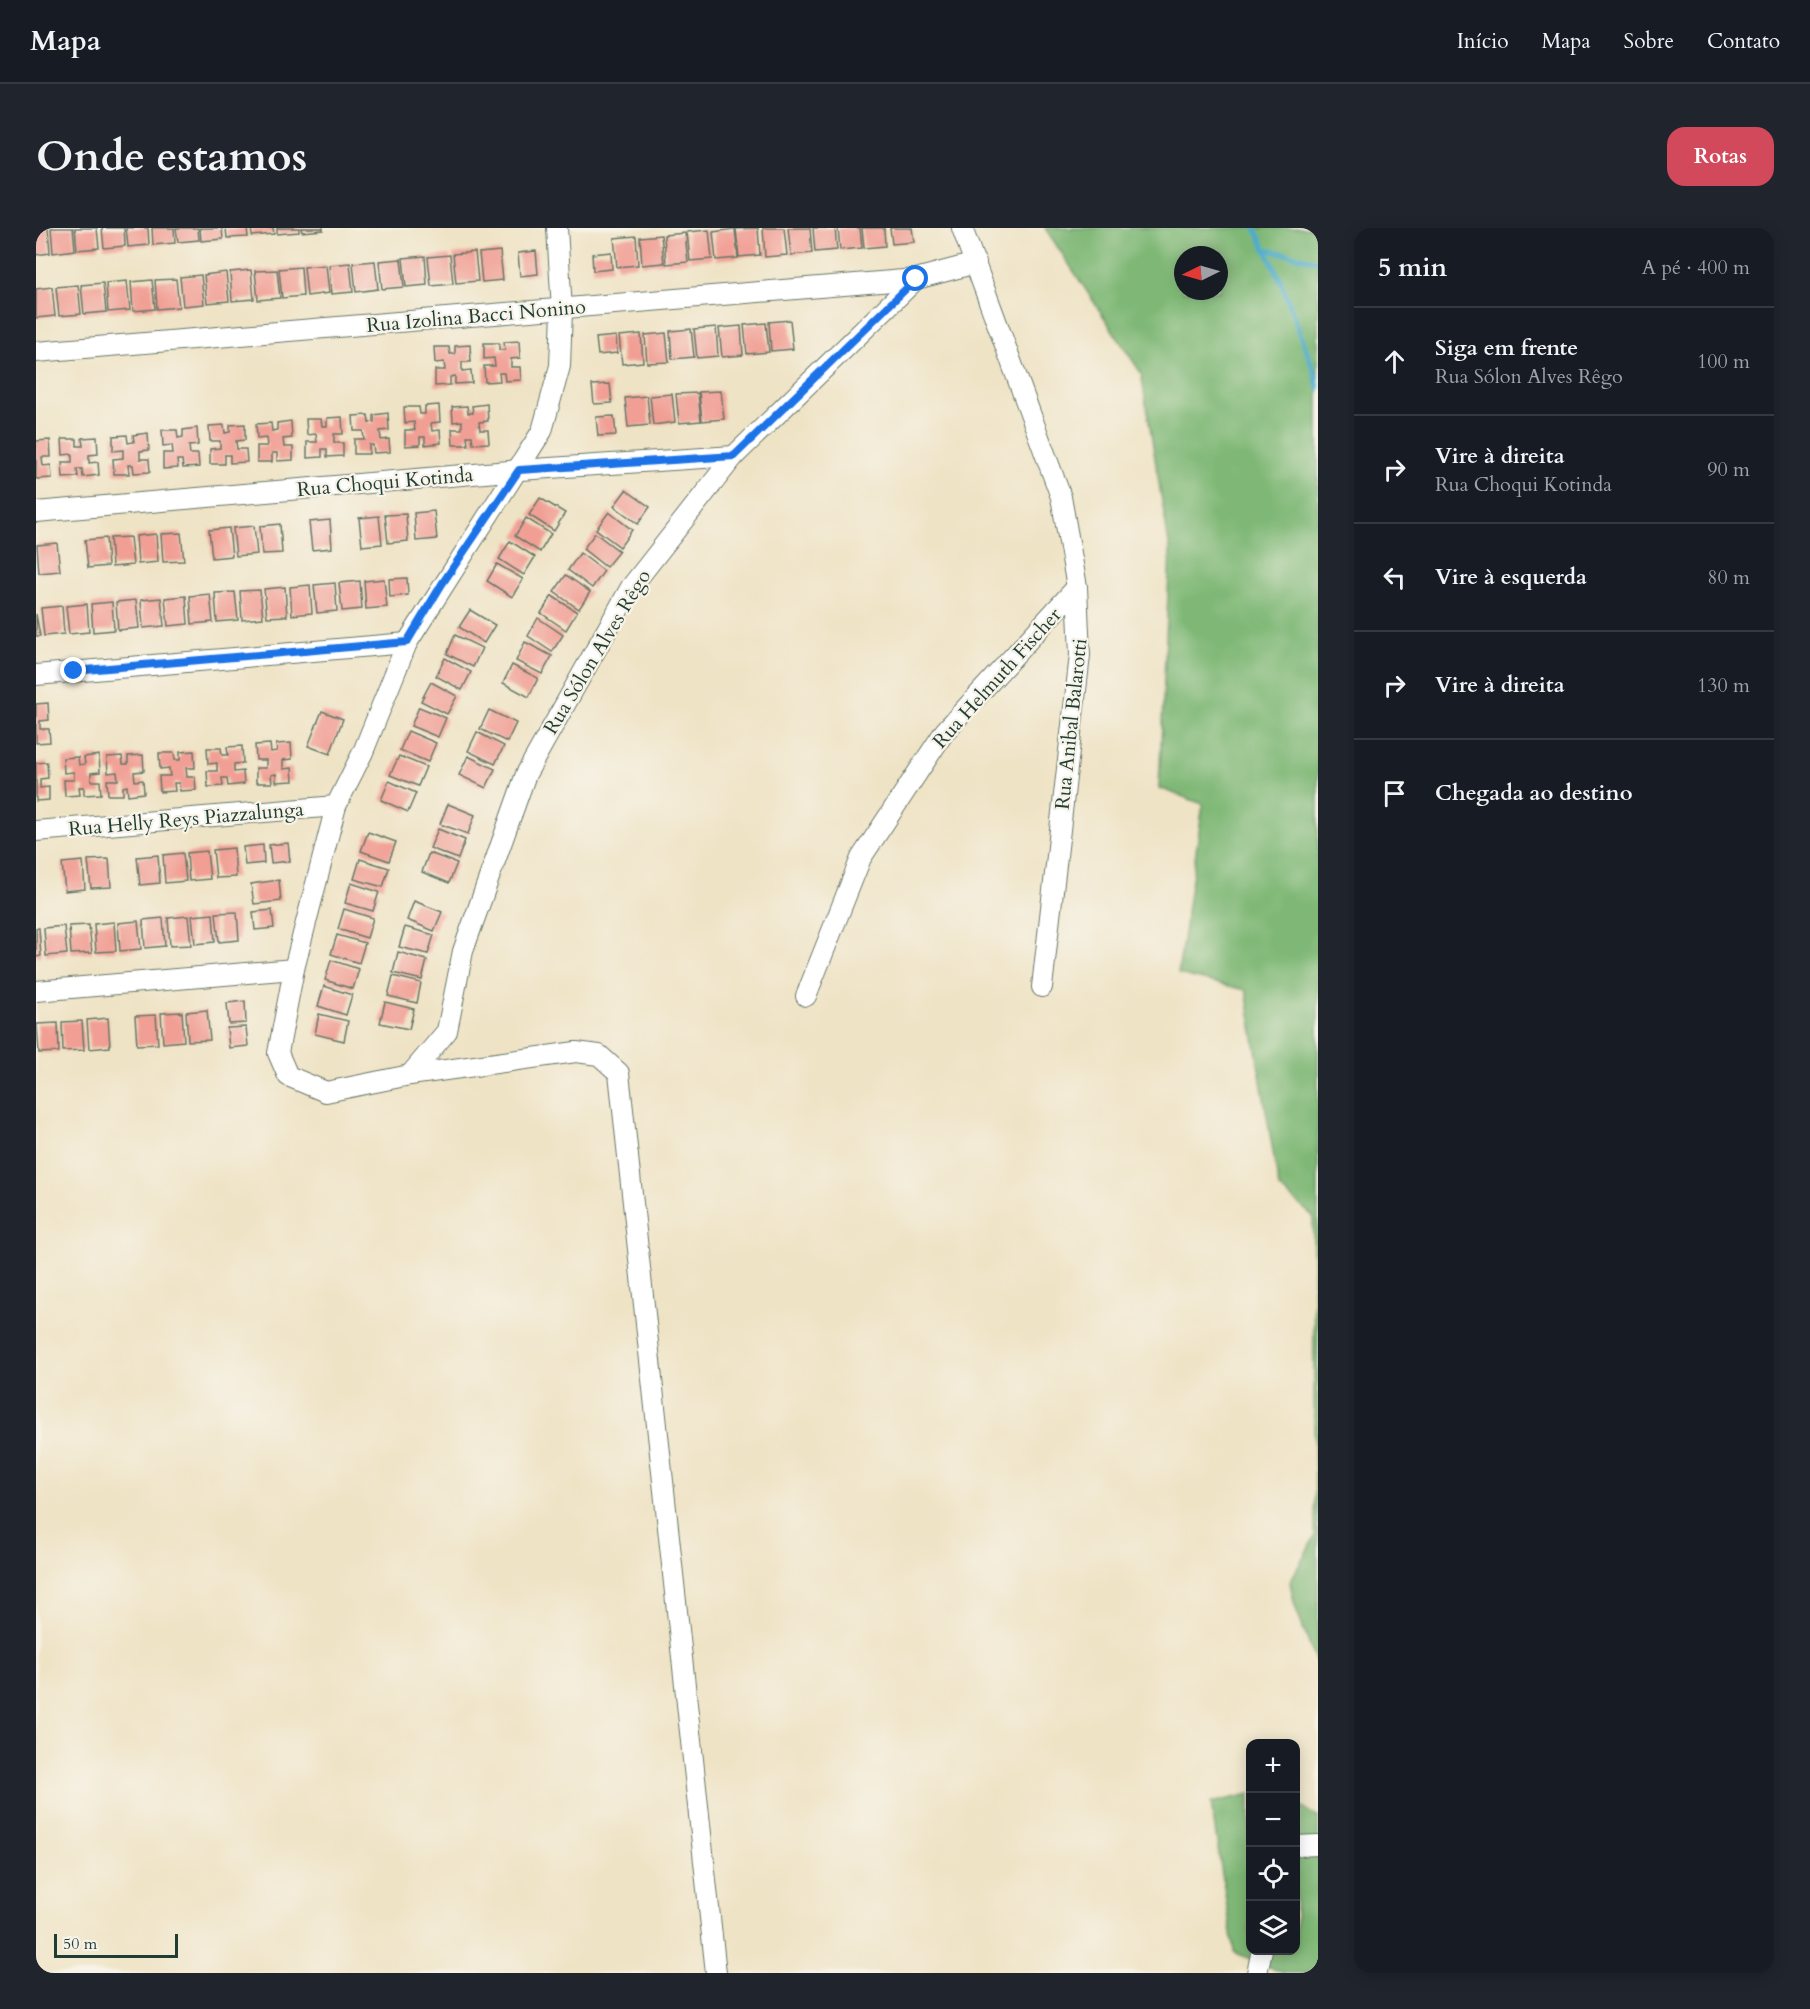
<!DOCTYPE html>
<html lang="pt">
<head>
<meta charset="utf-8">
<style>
	:root { --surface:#171b24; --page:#20242c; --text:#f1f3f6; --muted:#9ea1a6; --line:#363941; --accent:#d1495b }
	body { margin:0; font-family:Cardo,serif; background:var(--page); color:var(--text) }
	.controls { position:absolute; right:18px; bottom:18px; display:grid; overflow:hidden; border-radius:12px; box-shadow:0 3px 15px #0003 }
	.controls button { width:54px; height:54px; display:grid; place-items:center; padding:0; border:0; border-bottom:2px solid var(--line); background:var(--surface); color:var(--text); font:30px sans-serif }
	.compass { position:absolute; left:1138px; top:18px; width:54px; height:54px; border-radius:50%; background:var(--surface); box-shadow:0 3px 15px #0003; rotate:265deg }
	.scale { position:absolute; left:18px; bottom:15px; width:124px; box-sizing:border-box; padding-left:6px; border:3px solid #1f3d34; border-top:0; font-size:16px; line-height:21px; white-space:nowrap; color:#1f3d34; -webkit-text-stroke:4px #f7f3e8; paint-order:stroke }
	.stop { position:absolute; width:18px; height:18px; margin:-14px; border:4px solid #1a73e8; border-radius:50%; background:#fff }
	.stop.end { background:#1a73e8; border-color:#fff; box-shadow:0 2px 6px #0008 }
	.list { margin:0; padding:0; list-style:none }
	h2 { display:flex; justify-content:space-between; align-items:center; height:78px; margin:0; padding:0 24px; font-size:26px }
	h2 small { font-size:20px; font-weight:400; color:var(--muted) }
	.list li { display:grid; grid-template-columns:39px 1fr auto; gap:18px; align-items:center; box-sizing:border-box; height:108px; padding:0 24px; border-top:2px solid var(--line) }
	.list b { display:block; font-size:22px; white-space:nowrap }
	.list p { margin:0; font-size:20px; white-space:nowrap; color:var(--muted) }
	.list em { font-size:20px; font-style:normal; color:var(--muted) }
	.icon { flex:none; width:33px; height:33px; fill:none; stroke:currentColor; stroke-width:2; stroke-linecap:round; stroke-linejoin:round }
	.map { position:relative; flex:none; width:1282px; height:1745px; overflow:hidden; border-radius:18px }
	header { display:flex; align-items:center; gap:36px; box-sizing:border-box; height:84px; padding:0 30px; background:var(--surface); border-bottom:2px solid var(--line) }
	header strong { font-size:28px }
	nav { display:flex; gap:33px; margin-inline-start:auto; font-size:21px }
	.intro { display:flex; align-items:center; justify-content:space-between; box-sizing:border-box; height:144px; padding:0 36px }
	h1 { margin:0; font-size:42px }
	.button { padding:15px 27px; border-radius:18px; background:var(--accent); color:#fff; font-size:21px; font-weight:700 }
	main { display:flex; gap:36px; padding:0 36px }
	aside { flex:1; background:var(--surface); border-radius:18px; box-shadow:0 3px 15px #0003 }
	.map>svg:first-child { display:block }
	.forest { fill:#7fb876; stroke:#4f7a55; stroke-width:1.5; fill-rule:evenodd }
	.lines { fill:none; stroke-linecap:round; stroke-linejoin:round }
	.stream { stroke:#4cabcb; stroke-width:5 }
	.building { fill:#f19f94 }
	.street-casing { stroke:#687767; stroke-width:22 }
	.street { stroke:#fff; stroke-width:20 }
	.route { stroke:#1a73e8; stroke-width:8 }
	.labels { text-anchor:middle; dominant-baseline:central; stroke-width:4.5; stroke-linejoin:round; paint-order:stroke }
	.street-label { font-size:20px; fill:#1f3d34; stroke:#f7f3e8 }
</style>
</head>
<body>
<header>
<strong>Mapa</strong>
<nav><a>Início</a><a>Mapa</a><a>Sobre</a><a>Contato</a></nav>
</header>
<div class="intro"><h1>Onde estamos</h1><a class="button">Rotas</a></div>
<main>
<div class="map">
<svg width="1282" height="1745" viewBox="0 0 1282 1745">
	<rect width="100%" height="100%" fill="#f7f3e8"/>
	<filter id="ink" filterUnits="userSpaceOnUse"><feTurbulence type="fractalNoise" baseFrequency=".0167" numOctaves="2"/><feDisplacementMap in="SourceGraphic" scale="12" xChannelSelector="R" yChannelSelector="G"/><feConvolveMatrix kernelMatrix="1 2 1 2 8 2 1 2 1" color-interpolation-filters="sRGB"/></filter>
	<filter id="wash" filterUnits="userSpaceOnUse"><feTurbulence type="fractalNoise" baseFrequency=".008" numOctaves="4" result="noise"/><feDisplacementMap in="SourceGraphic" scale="24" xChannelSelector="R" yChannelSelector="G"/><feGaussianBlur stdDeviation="1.35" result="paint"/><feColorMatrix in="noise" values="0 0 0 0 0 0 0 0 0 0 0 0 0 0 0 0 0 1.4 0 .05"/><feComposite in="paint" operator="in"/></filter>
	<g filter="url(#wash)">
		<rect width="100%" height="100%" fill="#efe3c5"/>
		<g class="forest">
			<path d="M1009,0H1282V1440L1259,1378L1254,1354L1279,1308L1277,988L1243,960L1210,762L1142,746L1167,576L1123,560L1134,322L1105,145ZM1147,27H1183V63H1147Z"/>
			<polygon points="1214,1566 1214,1722 1260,1722 1260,1576 1282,1589 1282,1745 1247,1745 1198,1724 1175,1575"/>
		</g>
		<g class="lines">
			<g class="stream">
				<polyline points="1219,0 1244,51 1279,145 1282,160"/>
				<polyline points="1229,21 1282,33"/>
			</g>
		</g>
		<g id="blocks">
			<g class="building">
				<polygon points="0,0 12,0 14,25 0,27"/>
				<polygon points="15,0 37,0 39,22 17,25"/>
				<polygon points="39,0 61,0 63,20 41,22"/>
				<polygon points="66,0 88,0 89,18 68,20"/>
				<polygon points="90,0 112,0 113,17 92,19"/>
				<polygon points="116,0 138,0 139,15 117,17"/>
				<polygon points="140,0 162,0 163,12 142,14"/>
				<polygon points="164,0 186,0 187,11 165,13"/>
				<polygon points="190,0 211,0 212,9 191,10"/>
				<polygon points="215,0 237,0 238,6 216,8"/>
				<polygon points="241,0 263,0 263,4 241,6"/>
				<polygon points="265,0 287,0 287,2 266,4"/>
				<polygon points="722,0 724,27 703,29 700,1"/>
				<polygon points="727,0 748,0 751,27 729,29"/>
				<polygon points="752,0 774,0 776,25 755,27"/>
				<polygon points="777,0 799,0 801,22 779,24"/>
				<polygon points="802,0 824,0 826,20 804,22"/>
				<polygon points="826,0 848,0 849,18 828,20"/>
				<polygon points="854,0 876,0 878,14 856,16"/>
				<polygon points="699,1 702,30 680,32 677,4"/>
				<polygon points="673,2 676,31 654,33 651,4"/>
				<polygon points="649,5 652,34 630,36 628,7"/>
				<polygon points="625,7 628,35 606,37 604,9"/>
				<polygon points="600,8 602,37 581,39 578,10"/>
				<polygon points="464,23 467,52 446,54 443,25"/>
				<polygon points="500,23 502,46 484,48 482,25"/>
				<polygon points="439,24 442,53 420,55 417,26"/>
				<polygon points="575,24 576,41 557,43 556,26"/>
				<polygon points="414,27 417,56 395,58 392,29"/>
				<polygon points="389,28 391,57 370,59 367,30"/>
				<polygon points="365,31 368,59 346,61 343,33"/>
				<polygon points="339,33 342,61 320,64 317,35"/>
				<polygon points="314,35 317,64 295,66 293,37"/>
				<polygon points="290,37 293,65 271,68 268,39"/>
				<polygon points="265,39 267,68 246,70 243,41"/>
				<polygon points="215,42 218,71 196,73 194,44"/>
				<polygon points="241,42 244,70 222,72 219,43"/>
				<polygon points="190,44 193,73 171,75 168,47"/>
				<polygon points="165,47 168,76 147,78 144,49"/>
				<polygon points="140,51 143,79 121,81 119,52"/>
				<polygon points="116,52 119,81 97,83 95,54"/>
				<polygon points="91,53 94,82 72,84 70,55"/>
				<polygon points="67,55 70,84 48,86 45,57"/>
				<polygon points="42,57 45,86 23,88 20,59"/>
				<polygon points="16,59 19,88 0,90 0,61"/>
				<polygon points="754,92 757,121 735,123 733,94"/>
				<polygon points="730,95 733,124 711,126 708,97"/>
				<polygon points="705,98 707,127 686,129 683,100"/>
				<polygon points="680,99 682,128 661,130 658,101"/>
				<polygon points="655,101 658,129 636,131 634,103"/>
				<polygon points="630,105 633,134 611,135 609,107"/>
				<polygon points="605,106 607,134 586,136 583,108"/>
				<polygon points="580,108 581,125 562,127 560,110"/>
				<polygon points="483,113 484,130 475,131 475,139 484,139 485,152 469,153 468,145 463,145 464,153 449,154 448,138 459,138 458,130 448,131 448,115 463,115 463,122 469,122 468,114"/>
				<polygon points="434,117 435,134 426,134 426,143 435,142 436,155 419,156 419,148 414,149 414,157 399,158 399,142 409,142 408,134 399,135 398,119 413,119 414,126 419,126 419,118"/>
				<polygon points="574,156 576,175 558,176 556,157"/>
				<polygon points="685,163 688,191 666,193 663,164"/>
				<polygon points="662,165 665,193 643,195 640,166"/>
				<polygon points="636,166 639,194 617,197 614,168"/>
				<polygon points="611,168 614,197 592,199 589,170"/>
				<polygon points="451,176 452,193 443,194 444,202 452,202 453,215 437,216 436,208 431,208 432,217 417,217 416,201 426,201 426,193 417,194 416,179 431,178 432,185 437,185 436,178"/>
				<polygon points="403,177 404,194 395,195 396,203 404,202 405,215 389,217 389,209 384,209 384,217 369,218 369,202 379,202 378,194 369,195 368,179 383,179 384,186 389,186 389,178"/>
				<polygon points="352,185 353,202 344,203 345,212 353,211 354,224 338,225 337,217 333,217 333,226 318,226 318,211 328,211 327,203 318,203 317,188 332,187 333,195 338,194 338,187"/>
				<polygon points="578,188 580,207 562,208 560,189"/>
				<polygon points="306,189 307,206 298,206 298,215 307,215 307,228 291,229 291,221 286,221 286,229 271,230 271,214 281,214 280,206 271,207 270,191 285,191 286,198 291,198 291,190"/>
				<polygon points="255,193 256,210 247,211 248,219 257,219 257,232 241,233 241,225 236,225 236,234 221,234 221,218 231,218 230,210 221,211 220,196 235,195 236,203 241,202 241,195"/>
				<polygon points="209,196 209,212 200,213 201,221 210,221 211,234 194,235 194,227 189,227 189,236 174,236 174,221 184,220 184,213 174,213 173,198 188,197 189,205 194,204 194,197"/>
				<polygon points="161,200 162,217 153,218 154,226 162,226 163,239 147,240 146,232 141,232 142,240 127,241 127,225 137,225 136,217 127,218 126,202 141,202 142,210 147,209 147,202"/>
				<polygon points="112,205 113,222 104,223 104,231 113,231 114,244 98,245 97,237 92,237 93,246 78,246 77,231 87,230 87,222 77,223 77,208 91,207 92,215 98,214 97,207"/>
				<polygon points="61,209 62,226 53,227 53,235 62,234 63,247 47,249 46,241 41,241 42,249 27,250 26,234 36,234 36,226 27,227 26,211 41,211 41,218 47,218 46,210"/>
				<polygon points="14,212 15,229 6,229 7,238 15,237 16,250 0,251 0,213"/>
				<polygon points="590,262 614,279 602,296 578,278"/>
				<polygon points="504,270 529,285 518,303 493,287"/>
				<polygon points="398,283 401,311 380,313 378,285"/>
				<polygon points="573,284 596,302 584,319 560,301"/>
				<polygon points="370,286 372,313 352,315 349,287"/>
				<polygon points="343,288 346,316 326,318 323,290"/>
				<polygon points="490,290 515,306 504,324 479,308"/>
				<polygon points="294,292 296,320 276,322 273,294"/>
				<polygon points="244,296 246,325 226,326 224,298"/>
				<polygon points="218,298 221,326 200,328 197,300"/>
				<polygon points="193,300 196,328 176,330 173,302"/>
				<polygon points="145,305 148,333 127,334 125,306"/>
				<polygon points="559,305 583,323 570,339 547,321"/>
				<polygon points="120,306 122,334 102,336 100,308"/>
				<polygon points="94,309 97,337 76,339 74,310"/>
				<polygon points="70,310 72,338 52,340 49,312"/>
				<polygon points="474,313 499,329 488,347 463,331"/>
				<polygon points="21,315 24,343 3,345 1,317"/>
				<polygon points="544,325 568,343 556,360 532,342"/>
				<polygon points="461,336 487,351 476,369 451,353"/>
				<polygon points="530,347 554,364 543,381 518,364"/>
				<polygon points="371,350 372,367 354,369 353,351"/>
				<polygon points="348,351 351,379 330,381 328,353"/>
				<polygon points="324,353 326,381 306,383 303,355"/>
				<polygon points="299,355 301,383 281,385 278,357"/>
				<polygon points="274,357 276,385 256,387 254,359"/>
				<polygon points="249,359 251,388 231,389 228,361"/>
				<polygon points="224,362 227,390 206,392 204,363"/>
				<polygon points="199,364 202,392 181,394 179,365"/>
				<polygon points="174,366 177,394 156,396 154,368"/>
				<polygon points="150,368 152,396 132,398 129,370"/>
				<polygon points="516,368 541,384 530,402 505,385"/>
				<polygon points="125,370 128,398 107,400 105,372"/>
				<polygon points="100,372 103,400 82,402 80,374"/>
				<polygon points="76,374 78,402 57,404 55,376"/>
				<polygon points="51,376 53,404 33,406 30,378"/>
				<polygon points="26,378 28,406 8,408 5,380"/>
				<polygon points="434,382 459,397 448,415 423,399"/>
				<polygon points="0,386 4,408 0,408"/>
				<polygon points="502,390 527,407 516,424 492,408"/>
				<polygon points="419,407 446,420 437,439 411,426"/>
				<polygon points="489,414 516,428 506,446 480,433"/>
				<polygon points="409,430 435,444 426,462 400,448"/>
				<polygon points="476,437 502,450 493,469 467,455"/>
				<polygon points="395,454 421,468 411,486 385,473"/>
				<polygon points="12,475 13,492 4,493 4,501 13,501 14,514 0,515 0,476"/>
				<polygon points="383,479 410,490 402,509 375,498"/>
				<polygon points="453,482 480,495 471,514 444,501"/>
				<polygon points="286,483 307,491 294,526 272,518"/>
				<polygon points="372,503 400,515 392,534 364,522"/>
				<polygon points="441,504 468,518 459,536 432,523"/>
				<polygon points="255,515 256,531 247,532 247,541 256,540 257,553 240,554 240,546 235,547 236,555 220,555 220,540 230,540 230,532 220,532 219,517 234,516 235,524 241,523 240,516"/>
				<polygon points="206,518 207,535 198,536 198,544 207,543 208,556 192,558 191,550 186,550 187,558 172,559 171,543 181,543 181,535 172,536 171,520 185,520 186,527 192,527 191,519"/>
				<polygon points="158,523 159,540 150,540 151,549 159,549 160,562 144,563 143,555 138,555 139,563 124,564 123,548 134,548 133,540 124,541 123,525 138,525 139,532 144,532 144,524"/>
				<polygon points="63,527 64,544 55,545 55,553 64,553 65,566 48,567 48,559 43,559 44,567 29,568 28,552 38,552 38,544 28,545 27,530 42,529 43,537 49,536 48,529"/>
				<polygon points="107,527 108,543 98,544 99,553 107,552 108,565 92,567 91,558 87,559 87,567 72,567 71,552 82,552 81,544 72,545 71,529 86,528 87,536 92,536 92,528"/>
				<polygon points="363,528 390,539 382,558 354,547"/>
				<polygon points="432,528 459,541 450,560 423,547"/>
				<polygon points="11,534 12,550 4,551 4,560 13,559 13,572 0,573 0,535"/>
				<polygon points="353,553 380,565 372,584 345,572"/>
				<polygon points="412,576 439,587 432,606 404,596"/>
				<polygon points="402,601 429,612 422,631 394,620"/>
				<polygon points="332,604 360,614 353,633 325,623"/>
				<polygon points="252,615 254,633 235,635 233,617"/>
				<polygon points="227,617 228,635 209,637 207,619"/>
				<polygon points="198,620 200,649 180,650 177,622"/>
				<polygon points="171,623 174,651 153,653 151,625"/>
				<polygon points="147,625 150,653 129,655 127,627"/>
				<polygon points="393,625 421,635 413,655 386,644"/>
				<polygon points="122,627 124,655 104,657 101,629"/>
				<polygon points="73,631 75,659 55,660 52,632"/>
				<polygon points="324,631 353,640 347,659 318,651"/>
				<polygon points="47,633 49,661 29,663 26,635"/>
				<polygon points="243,652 245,673 218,676 215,656"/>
				<polygon points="315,655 343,664 337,683 309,675"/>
				<polygon points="378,673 406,684 398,703 371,692"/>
				<polygon points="308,681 337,690 331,710 302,701"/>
				<polygon points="236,682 238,700 219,702 217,684"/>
				<polygon points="201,684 203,712 183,714 180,685"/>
				<polygon points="177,686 179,714 159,716 156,688"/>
				<polygon points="152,688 155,717 134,718 132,690"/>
				<polygon points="127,690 129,718 109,720 107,692"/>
				<polygon points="102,693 105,721 84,723 82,695"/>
				<polygon points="78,694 80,723 60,724 58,696"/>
				<polygon points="53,697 56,725 35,726 33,698"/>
				<polygon points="28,698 31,726 10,728 8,700"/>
				<polygon points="369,699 398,707 392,726 363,719"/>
				<polygon points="0,700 3,700 5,728 0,729"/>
				<polygon points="301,707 329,715 323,735 295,726"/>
				<polygon points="362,724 391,732 386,752 357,745"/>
				<polygon points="295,732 323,741 317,761 289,752"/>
				<polygon points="357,748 385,755 381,775 352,768"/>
				<polygon points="288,758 316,767 310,787 282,778"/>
				<polygon points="209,773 210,795 193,796 191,775"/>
				<polygon points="349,774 378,781 373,801 344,795"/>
				<polygon points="171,782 174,812 152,813 150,784"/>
				<polygon points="146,784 148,813 127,815 125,785"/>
				<polygon points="283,786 312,793 308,813 279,806"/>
				<polygon points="120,787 122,816 101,817 99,788"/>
				<polygon points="72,790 74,819 53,821 51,792"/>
				<polygon points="46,793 48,822 27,823 26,794"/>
				<polygon points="22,795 23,824 3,825 1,796"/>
				<polygon points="210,799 212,818 193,820 191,800"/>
			</g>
		</g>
	</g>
	<g filter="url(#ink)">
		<use href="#blocks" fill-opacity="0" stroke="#687767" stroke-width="1.5"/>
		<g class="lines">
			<g class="street-casing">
				<g id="street">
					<polyline points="521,0 526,82 524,138 506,203 371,415 327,524 300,578 258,741 242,825 252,848 290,864 374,847 540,824 563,827 583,845 680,1745"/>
					<polyline points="926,0 1025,269 1041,359 1044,427 1006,759"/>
					<polyline points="0,124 880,51"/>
					<polyline points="0,284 483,242 698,228"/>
					<polyline points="0,447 371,415"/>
					<polyline points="0,603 300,578"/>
					<polyline points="0,763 258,741"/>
					<polyline points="770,768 825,630 909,503 1041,359"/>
					<polyline points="374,847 411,803 427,723 490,546 595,359 698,228 880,51 940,35"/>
					<polyline points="1260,1618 1282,1617"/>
					<polyline points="1221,1745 1226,1722"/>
				</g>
			</g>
			<use href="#street" class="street"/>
		</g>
	</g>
	<g class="lines" filter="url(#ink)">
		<polyline class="route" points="38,443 371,414 406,356 483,242 698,228 880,51"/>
	</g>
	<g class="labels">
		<g class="street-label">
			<text transform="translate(440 88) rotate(-5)">Rua Izolina Bacci Nonino</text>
			<text transform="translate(349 254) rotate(-5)">Rua Choqui Kotinda</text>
			<text transform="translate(561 424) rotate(-59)">Rua Sólon Alves Rêgo</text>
			<text transform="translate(961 450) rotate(-48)">Rua Helmuth Fischer</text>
			<text transform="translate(1035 496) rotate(-84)">Rua Anibal Balarotti</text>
			<text transform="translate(150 591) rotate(-5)">Rua Helly Reys Piazzalunga</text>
		</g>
	</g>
</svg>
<div class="controls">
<button>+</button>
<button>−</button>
<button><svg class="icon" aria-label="locate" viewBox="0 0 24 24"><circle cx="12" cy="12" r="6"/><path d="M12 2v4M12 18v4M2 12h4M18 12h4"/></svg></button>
<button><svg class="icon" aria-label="layers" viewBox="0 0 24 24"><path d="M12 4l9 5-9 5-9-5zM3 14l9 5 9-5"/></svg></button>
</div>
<svg class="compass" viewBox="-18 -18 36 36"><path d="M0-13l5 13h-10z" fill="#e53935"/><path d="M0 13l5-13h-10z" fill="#9ea1a6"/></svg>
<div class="scale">50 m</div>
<div class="stop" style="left:880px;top:51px"></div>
<div class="stop end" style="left:38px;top:443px"></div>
</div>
<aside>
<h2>5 min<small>A pé · 400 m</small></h2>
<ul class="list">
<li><svg class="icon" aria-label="ahead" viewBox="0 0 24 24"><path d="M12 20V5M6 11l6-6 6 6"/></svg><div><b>Siga em frente</b><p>Rua Sólon Alves Rêgo</p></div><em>100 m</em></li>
<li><svg class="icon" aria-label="right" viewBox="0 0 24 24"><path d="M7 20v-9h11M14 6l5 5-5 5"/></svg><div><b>Vire à direita</b><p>Rua Choqui Kotinda</p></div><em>90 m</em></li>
<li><svg class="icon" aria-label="left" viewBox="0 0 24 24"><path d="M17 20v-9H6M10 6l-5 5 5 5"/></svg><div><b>Vire à esquerda</b></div><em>80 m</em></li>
<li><svg class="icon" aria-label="right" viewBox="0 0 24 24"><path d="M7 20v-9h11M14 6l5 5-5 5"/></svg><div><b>Vire à direita</b></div><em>130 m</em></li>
<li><svg class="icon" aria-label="arrive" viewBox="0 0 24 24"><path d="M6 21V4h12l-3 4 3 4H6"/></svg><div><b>Chegada ao destino</b></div></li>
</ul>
</aside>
</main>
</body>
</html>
